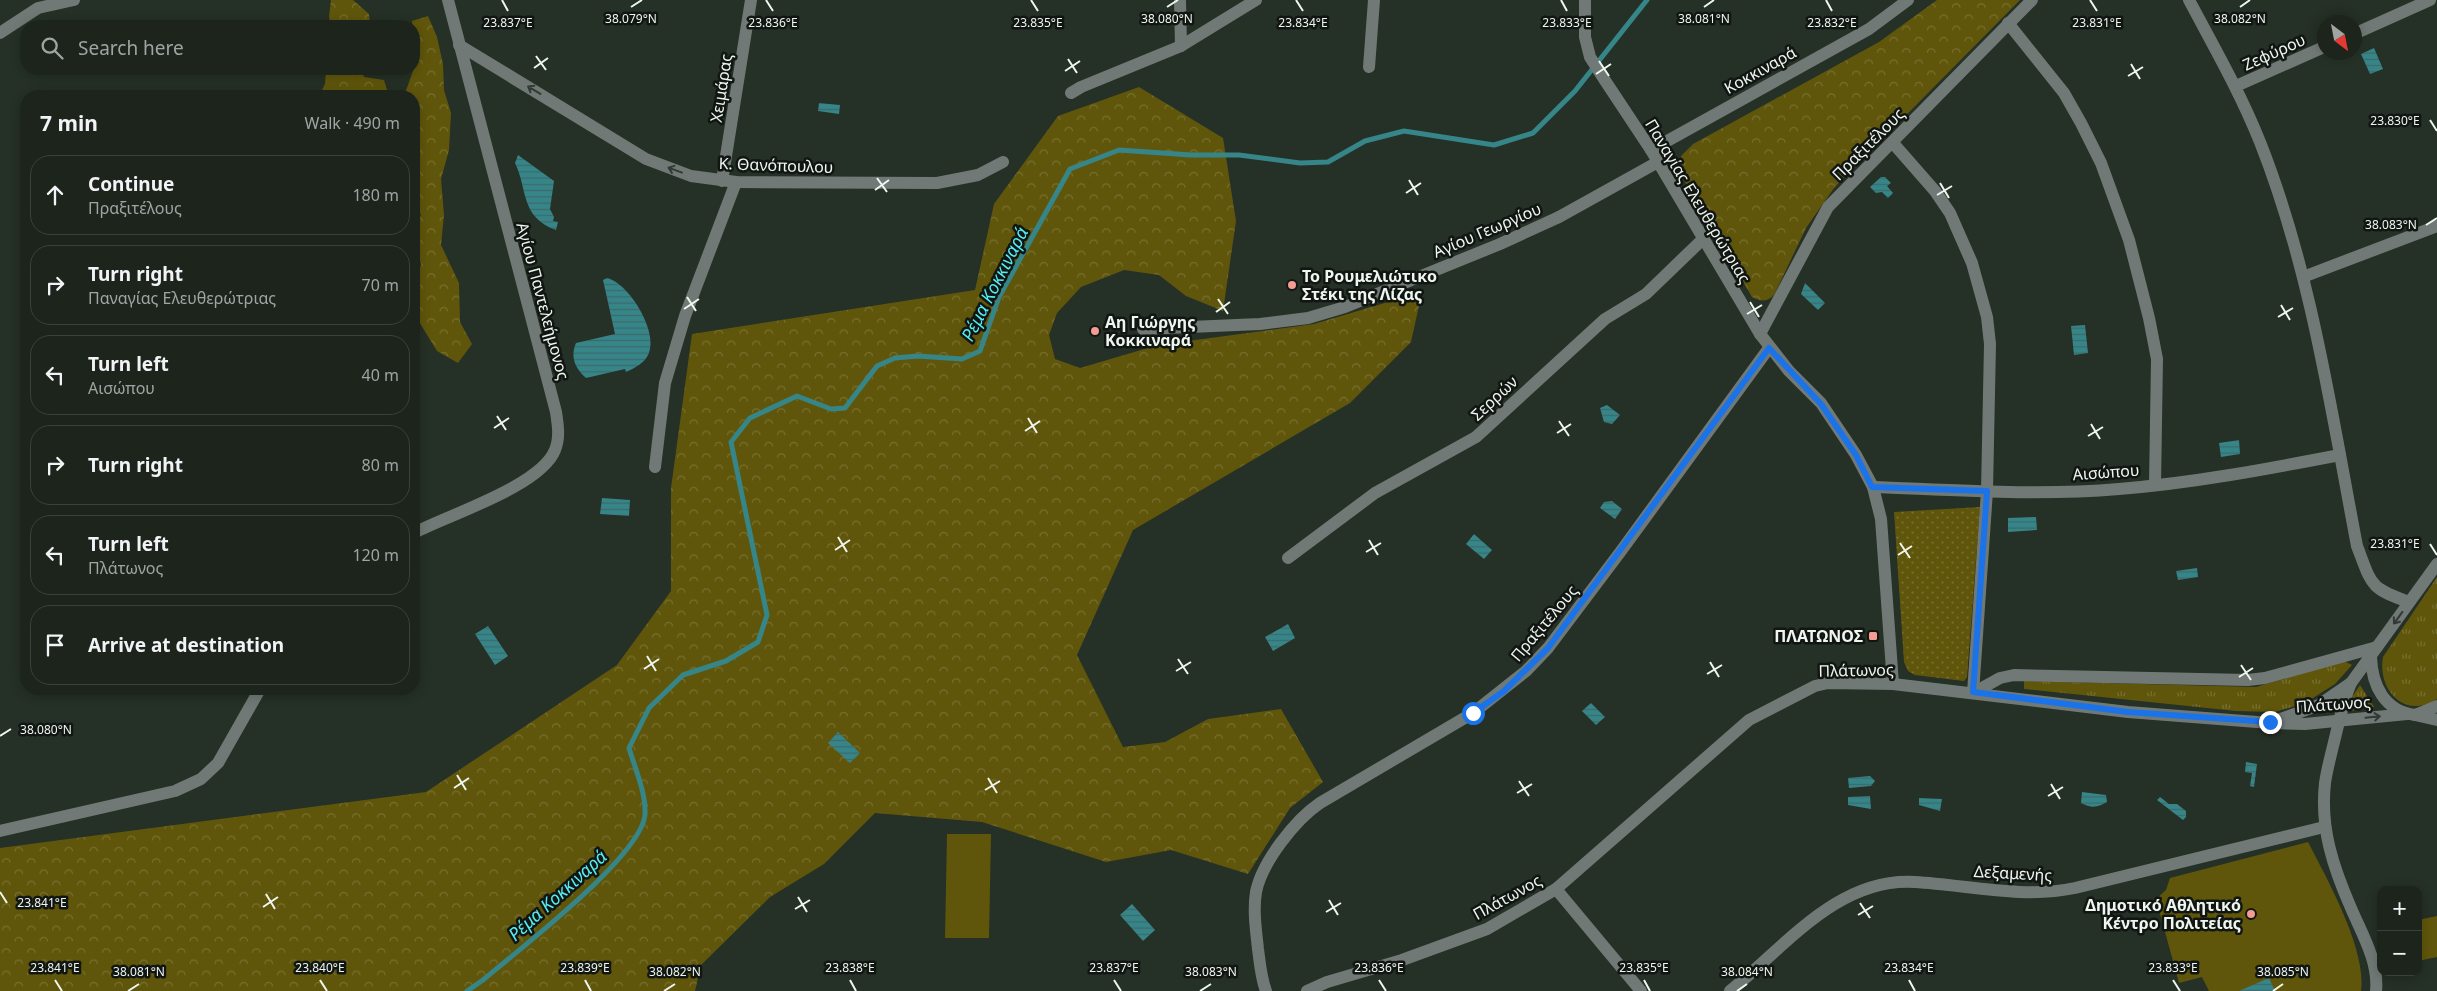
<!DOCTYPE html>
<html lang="en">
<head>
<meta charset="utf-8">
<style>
	:root { --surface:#1c241c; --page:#252c25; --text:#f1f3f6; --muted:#a0a4a3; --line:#3a413b }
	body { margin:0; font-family:"Noto Sans",sans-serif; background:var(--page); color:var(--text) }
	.controls { position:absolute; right:15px; bottom:15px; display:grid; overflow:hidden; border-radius:10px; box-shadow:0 2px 12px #0003 }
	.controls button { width:45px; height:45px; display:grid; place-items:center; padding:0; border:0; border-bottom:1px solid var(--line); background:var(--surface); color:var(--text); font:25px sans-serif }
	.compass { position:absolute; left:2317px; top:15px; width:45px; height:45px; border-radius:50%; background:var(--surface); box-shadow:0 2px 12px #0003; rotate:148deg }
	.stop { position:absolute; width:15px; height:15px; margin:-11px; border:4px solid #1a73e8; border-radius:50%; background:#fff }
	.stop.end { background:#1a73e8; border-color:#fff; box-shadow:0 1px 5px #0008 }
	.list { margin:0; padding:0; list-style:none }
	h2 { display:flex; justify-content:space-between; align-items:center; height:65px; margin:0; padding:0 20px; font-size:21px }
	h2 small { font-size:16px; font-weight:400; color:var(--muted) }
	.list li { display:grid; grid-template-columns:32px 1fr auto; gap:15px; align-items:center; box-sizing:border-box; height:80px; margin:0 10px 10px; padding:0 10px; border:1px solid var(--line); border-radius:20px }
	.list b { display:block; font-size:19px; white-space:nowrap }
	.list p { margin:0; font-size:16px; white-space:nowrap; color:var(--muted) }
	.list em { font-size:16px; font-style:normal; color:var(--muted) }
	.icon { flex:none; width:28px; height:28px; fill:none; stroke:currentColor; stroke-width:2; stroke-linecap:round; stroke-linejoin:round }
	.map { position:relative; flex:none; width:2437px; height:991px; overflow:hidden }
	.search { position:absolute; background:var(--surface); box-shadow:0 2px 12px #0003; left:20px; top:20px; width:400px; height:55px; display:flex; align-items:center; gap:12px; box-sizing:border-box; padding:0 18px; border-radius:20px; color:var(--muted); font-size:19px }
	.panel { position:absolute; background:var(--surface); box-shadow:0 2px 12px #0003; left:20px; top:90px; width:400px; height:605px; border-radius:20px }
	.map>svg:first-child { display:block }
	.grass { fill:url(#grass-tufts) }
	.forest { fill:url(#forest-crowns) }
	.garden { fill:url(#garden-dots) }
	.pitch { fill:#60560b }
	.water { fill:url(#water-rules) }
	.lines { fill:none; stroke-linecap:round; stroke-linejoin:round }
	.stream { stroke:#368588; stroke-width:5 }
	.minor { stroke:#717976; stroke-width:12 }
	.oneway { stroke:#333935 }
	.route { stroke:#1a73e8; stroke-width:6 }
	.ticks { fill:none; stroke:#eef6ef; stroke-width:2 }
	.poi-dot { fill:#f59c92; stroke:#111612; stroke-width:2 }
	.labels { text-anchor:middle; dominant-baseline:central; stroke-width:5; stroke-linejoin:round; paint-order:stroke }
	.street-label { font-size:16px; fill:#eef6ef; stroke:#111612 }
	.poi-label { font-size:16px; font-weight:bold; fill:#eef6ef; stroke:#111612; text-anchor:start }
	.water-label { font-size:18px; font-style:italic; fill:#55edf3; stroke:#111612 }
	.ticks-label { font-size:12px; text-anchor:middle; fill:#eef6ef; stroke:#111612; stroke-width:5; stroke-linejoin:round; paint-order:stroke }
</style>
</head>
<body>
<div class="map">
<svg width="2437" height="991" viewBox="0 0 2437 991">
	<defs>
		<pattern id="grass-tufts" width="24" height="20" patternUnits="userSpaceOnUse" patternTransform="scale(1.25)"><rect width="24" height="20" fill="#60560b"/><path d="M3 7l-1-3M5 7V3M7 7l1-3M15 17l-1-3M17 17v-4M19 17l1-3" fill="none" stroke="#776f2f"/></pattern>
		<pattern id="forest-crowns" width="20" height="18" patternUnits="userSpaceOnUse" patternTransform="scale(1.25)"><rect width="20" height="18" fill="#60560b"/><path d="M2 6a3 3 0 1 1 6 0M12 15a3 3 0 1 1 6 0" fill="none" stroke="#776f2f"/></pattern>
		<pattern id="garden-dots" width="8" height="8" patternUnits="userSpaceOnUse" patternTransform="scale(1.25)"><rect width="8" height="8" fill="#60560b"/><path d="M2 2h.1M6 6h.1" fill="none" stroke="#776f2f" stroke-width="1.8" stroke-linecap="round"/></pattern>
		<pattern id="water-rules" width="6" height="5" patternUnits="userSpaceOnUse" patternTransform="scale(1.25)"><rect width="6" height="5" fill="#368588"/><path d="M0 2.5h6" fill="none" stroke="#3e6a6b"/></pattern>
	</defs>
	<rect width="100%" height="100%" fill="#253026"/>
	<g class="grass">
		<path d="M2437,577V699C2405,720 2377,690 2383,657Z"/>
		<polygon points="2344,661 2352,665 2335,684 2305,703 2275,712 2236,711 2024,689 2024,681 2256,687"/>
		<polygon points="2360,685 2374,707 2350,711 2352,697"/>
	</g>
	<g class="forest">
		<polygon points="331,0 353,0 369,14 370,26 331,26 329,17"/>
		<path d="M1937,0H2020L1834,188L1806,228L1774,295C1767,302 1761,302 1752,297L1682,177L1681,156L1693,144L1879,42Z"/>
		<polygon points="428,16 437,37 443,64 444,90 451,113 449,150 441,179 444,215 441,245 459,283 460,322 472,344 458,363 437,351 418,320 416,285 421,264 414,239 414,232 421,215 414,203 414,96 404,96 417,60 414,50 412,21"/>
		<polygon points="326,69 362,69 364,77 384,80 389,96 319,96 325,84"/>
		<polygon points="1139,87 1223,138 1236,221 1223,311 1186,296 1159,275 1124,270 1081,287 1057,313 1049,335 1055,359 1080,368 1158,345 1314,324 1422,292 1411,342 1350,403 1133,530 1077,655 1123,747 1165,742 1208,719 1281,709 1323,782 1290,808 1248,874 1171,850 1106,862 982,822 875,813 824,864 770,897 701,965 695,991 0,991 0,848 426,792 617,665 671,591 671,488 692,334 975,290 994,204 1058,116"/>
	</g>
	<polygon class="garden" points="1980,507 1967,677 1964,681 1915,675 1908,671 1904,662 1894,512"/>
	<g class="pitch">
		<polygon points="947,834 991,834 989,938 945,938"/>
		<path d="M2308,842C2327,879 2367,950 2361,991H2209L2202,977L2179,983L2156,899L2166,890L2170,878Z"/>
		<polygon points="2437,916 2437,957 2418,961 2418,920"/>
	</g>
	<g class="water">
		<polygon points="2374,48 2383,69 2370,74 2361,54"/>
		<polygon points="819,103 840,105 839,114 818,111"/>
		<path d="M518,155L554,181L550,209L554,217L553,221L558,222L556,230C520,217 528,190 515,163Z"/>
		<polygon points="1881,177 1885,177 1891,183 1887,186 1893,193 1888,198 1882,192 1876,193 1870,187"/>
		<path d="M607,278C629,283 658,331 649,353C645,363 635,368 626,372L625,369L586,378C575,368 570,357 576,343L615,334L603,280Z"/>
		<polygon points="1805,283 1825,303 1818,310 1801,294"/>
		<polygon points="2085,325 2088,353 2074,355 2071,326"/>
		<polygon points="1607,405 1620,415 1612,424 1604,422 1600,408"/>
		<polygon points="2239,440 2240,454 2221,457 2219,443"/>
		<polygon points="602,498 630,500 629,516 600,514"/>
		<polygon points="1612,501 1622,509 1615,519 1600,508 1604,502"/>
		<polygon points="2036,517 2037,530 2008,532 2008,518"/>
		<polygon points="1474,534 1492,550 1484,559 1466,544"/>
		<polygon points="2197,568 2198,577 2178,580 2176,571"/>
		<polygon points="1288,624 1295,638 1273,651 1265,637"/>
		<polygon points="488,626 508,656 495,665 475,634"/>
		<polygon points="1591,703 1605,717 1596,725 1582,711"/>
		<polygon points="838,732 860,753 850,763 828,743"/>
		<polygon points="2246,762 2257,764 2254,787 2250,786 2252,773 2245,772"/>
		<polygon points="1870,776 1875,781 1871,786 1849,788 1848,778"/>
		<path d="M2082,792L2106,795L2107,802C2097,808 2091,808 2081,803Z"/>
		<polygon points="1870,796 1871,809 1848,805 1848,797"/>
		<polygon points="2160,797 2169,804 2177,804 2186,811 2186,817 2183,820 2157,800"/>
		<polygon points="1919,798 1942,799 1940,811 1919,805"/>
		<polygon points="1132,904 1155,930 1143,941 1120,915"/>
		<polygon points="2269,978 2275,991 2239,991"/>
	</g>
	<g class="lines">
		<path class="stream" d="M467,991L483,980C517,951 643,855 645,814C646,793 635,768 629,748L649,708L683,675L726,661L758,642L767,615L731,442L750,418L797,396L831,409L845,408L877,366L895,358L918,356L962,359L980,351L999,297L1070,169L1119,150L1191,155H1239L1300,163L1328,162L1365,141L1404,131L1494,145L1533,133L1575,91L1647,0"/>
		<g class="minor">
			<polyline points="1180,0 1181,46"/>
			<polyline points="1585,0 1585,37 1590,57 1604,79 1651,150 1760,334 1789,371 1821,403 1856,455 1873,487 1881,519 1893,684"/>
			<path d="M2189,0C2214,47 2240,92 2260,142C2311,271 2331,410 2357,546C2372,585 2369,588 2409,602"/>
			<polyline points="2008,23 2064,93 2081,123 2101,163 2129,240 2149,318 2157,359 2155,485"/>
			<polyline points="0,33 38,8 74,0"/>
			<polyline points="2354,34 2430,0"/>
			<polyline points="459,45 646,159 691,176 736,182 937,183 978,175 1003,162"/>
			<polyline points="1369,67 1374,0"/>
			<polyline points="2236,86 2324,47"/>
			<polyline points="1071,93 1081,87 1181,46 1256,0"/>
			<polyline points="1893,143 1935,191 1950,213 1972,263 1987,317 1990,344 1987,491 1973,693"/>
			<polyline points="1651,150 1869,29 1908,0"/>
			<polyline points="722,181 751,0"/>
			<polyline points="2303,277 2437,226"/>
			<polyline points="1143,329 1260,324 1308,318 1345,307 1500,244 1559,217 1658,162"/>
			<polyline points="1760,334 1828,207 2032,0"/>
			<polyline points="655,467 665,383 685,316 736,182"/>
			<path d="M1873,487C1954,490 2037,496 2119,489C2193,483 2267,469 2340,455"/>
			<path d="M414,533C448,515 541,486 555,450C560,438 558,425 556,412L448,0"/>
			<polyline points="1288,558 1375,493 1476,437 1605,319 1646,294 1704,238"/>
			<path d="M2371,657C2372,685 2384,711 2415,715L2437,706"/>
			<polyline points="1973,693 2000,678 2014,675 2248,680 2265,678 2377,647"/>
			<polyline points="2415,715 2437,720"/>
			<polyline points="2278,720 2319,705 2351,683"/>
			<polyline points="0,831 175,791 201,779 218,763 260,689"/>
			<polyline points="1556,889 1641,991"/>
			<path d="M1266,991C1261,978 1260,964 1258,949C1256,930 1253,911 1256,892C1262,862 1295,820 1320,803L1473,713L1526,671L1548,648L1621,551L1769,348"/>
			<polyline points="1307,991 1327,982 1402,960 1487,929 1556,889 1749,720 1815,686 1828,683 1893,684 2128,712 2270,723 2305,724 2407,714"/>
			<path d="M1730,991C1785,947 1838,877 1915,882C1968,885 2022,899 2075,888L2324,827"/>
			<path d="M2376,991C2379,962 2362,934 2351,908C2333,867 2320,828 2325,783C2327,769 2331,755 2334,742C2339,722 2343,702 2351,683L2437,564"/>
		</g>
	</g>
	<defs><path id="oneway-shaft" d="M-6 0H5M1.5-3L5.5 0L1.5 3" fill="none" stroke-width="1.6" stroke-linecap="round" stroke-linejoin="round" transform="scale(1.25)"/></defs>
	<g class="oneway">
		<use href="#oneway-shaft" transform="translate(534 90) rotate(-149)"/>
		<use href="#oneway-shaft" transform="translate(675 170) rotate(-160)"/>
		<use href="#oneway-shaft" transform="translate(2398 618) rotate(126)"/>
		<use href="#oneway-shaft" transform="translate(2373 717) rotate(-6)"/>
	</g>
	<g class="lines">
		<polyline class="route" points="1473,713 1504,691 1548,648 1769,348 1821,404 1856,455 1872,487 1987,491 1973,692 2128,712 2270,722"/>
	</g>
	<path class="ticks" d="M502,0L508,11M766,0L773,11M1031,0L1038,11M1296,0L1303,11M1561,0L1567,11M1826,0L1832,11M2090,0L2097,11M631,7L642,0M1167,7L1178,0M1704,7L1714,0M2240,7L2250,0M536,56L546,70M1068,59L1077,73M1599,61L1609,76M2131,64L2140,79M534,68L548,58M1065,71L1080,61M1596,74L1611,64M2128,76L2143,67M2430,120L2437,131M877,178L887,192M1409,180L1418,195M1940,183L1949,198M875,190L889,180M1406,193L1421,183M1937,195L1952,186M2426,225L2437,218M687,297L696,311M1218,299L1228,314M1750,302L1759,317M2281,305L2290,320M684,309L699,299M1216,312L1230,302M1747,314L1762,305M2278,317L2293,308M497,416L506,430M1028,418L1037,433M1559,421L1569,436M2091,424L2100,439M494,428L509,418M1025,431L1040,421M1557,433L1571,424M2088,436L2103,427M838,537L847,552M1369,540L1378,555M1900,543L1910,558M2430,544L2437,555M835,550L850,540M1366,552L1381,543M1898,555L1912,546M647,656L656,671M1178,659L1188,674M1710,662L1719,677M2241,665L2251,680M644,669L659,659M1176,671L1191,662M1707,674L1722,665M2239,677L2253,668M0,736L11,729M457,775L466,790M988,778L997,793M1519,781L1529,796M2051,784L2060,799M454,788L469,778M985,790L1000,781M1517,793L1532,784M2048,796L2063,787M0,892L7,903M266,894L275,909M798,897L807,912M1329,900L1338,915M1860,903L1870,918M263,907L278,897M795,909L810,900M1326,912L1341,903M1858,915L1873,906M55,980L62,991M320,980L327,991M585,980L591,991M850,980L856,991M1114,980L1121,991M1379,980L1386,991M1644,980L1650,991M1909,980L1915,991M2173,980L2180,991M128,991L139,984M664,991L675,984M1200,991L1211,984M1737,991L1747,984M2273,991L2283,984"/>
	<g class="poi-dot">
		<circle cx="1292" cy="285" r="5"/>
		<circle cx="1095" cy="331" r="5"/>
		<rect x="1868" y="631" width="10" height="10" rx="2.5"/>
		<circle cx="2251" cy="914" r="5"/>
	</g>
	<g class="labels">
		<g class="street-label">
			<text transform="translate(2274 52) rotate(-24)">Ζεφύρου</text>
			<text transform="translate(1760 70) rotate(-29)">Κοκκιναρά</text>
			<text transform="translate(721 88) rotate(-81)">Χειμάρας</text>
			<text transform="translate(1868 144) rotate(-45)">Πραξιτέλους</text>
			<text transform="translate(776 165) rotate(2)">Κ. Θανόπουλου</text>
			<text transform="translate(1698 201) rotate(59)">Παναγίας Ελευθερώτριας</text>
			<text transform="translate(1487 230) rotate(-23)">Αγίου Γεωργίου</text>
			<text transform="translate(543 301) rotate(75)">Αγίου Παντελεήμονος</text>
			<text transform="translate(1494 398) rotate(-43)">Σερρών</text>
			<text transform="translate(2106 472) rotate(-4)">Αισώπου</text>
			<text transform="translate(1544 623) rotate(-50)">Πραξιτέλους</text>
			<text transform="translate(1856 670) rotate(-1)">Πλάτωνος</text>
			<text transform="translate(2333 704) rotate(-4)">Πλάτωνος</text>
			<text transform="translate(2013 873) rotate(3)">Δεξαμενής</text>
			<text transform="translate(1507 897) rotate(-29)">Πλάτωνος</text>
		</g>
		<g class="poi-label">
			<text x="1302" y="276">Το Ρουμελιώτικο<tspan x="1302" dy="18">Στέκι της Λίζας</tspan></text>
			<text x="1105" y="322">Αη Γιώργης<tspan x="1105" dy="18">Κοκκιναρά</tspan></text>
			<text x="1863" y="636" text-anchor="end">ΠΛΑΤΩΝΟΣ</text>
			<text x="2241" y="905" text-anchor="end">Δημοτικό Αθλητικό<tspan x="2241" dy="18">Κέντρο Πολιτείας</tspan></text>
		</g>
		<g class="water-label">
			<text transform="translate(994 284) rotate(-63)">Ρέμα Κοκκιναρά</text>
			<text transform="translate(557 895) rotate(-42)">Ρέμα Κοκκιναρά</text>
		</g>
	</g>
	<g class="ticks-label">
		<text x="631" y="23">38.079°N</text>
		<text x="1167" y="23">38.080°N</text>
		<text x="1704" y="23">38.081°N</text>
		<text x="2240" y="23">38.082°N</text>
		<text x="508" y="27">23.837°E</text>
		<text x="773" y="27">23.836°E</text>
		<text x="1038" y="27">23.835°E</text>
		<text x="1303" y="27">23.834°E</text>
		<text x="1567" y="27">23.833°E</text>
		<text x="1832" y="27">23.832°E</text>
		<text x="2097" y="27">23.831°E</text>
		<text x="2395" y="125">23.830°E</text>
		<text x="2391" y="229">38.083°N</text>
		<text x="2395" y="548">23.831°E</text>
		<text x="46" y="734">38.080°N</text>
		<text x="42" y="907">23.841°E</text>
		<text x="55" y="972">23.841°E</text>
		<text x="320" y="972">23.840°E</text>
		<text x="585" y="972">23.839°E</text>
		<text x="850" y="972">23.838°E</text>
		<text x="1114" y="972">23.837°E</text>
		<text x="1379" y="972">23.836°E</text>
		<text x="1644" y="972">23.835°E</text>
		<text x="1909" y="972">23.834°E</text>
		<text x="2173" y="972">23.833°E</text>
		<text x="139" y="976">38.081°N</text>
		<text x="675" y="976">38.082°N</text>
		<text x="1211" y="976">38.083°N</text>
		<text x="1747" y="976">38.084°N</text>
		<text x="2283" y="976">38.085°N</text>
	</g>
</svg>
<div class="controls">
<button>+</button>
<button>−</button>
</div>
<svg class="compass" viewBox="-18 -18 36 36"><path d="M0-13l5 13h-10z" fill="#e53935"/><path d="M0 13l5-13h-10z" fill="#a0a4a3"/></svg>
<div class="stop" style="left:1473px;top:713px"></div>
<div class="stop end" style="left:2270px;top:722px"></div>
<div class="search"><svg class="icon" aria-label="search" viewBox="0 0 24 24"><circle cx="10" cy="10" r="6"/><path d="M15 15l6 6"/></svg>Search here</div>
<section class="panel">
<h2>7 min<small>Walk · 490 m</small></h2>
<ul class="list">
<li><svg class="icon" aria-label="ahead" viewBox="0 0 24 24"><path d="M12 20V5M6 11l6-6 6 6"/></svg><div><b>Continue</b><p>Πραξιτέλους</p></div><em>180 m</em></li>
<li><svg class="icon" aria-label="right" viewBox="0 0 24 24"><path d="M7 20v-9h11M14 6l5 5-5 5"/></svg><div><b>Turn right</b><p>Παναγίας Ελευθερώτριας</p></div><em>70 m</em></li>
<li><svg class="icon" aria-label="left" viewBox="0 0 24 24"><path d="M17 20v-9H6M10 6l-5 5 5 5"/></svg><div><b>Turn left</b><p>Αισώπου</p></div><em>40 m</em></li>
<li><svg class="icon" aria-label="right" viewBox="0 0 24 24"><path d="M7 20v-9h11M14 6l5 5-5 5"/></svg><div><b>Turn right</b></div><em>80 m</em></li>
<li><svg class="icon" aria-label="left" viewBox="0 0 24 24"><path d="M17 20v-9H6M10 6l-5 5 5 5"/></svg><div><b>Turn left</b><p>Πλάτωνος</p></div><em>120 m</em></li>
<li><svg class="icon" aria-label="arrive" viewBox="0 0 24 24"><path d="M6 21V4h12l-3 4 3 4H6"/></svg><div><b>Arrive at destination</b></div></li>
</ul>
</section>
</div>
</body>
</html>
